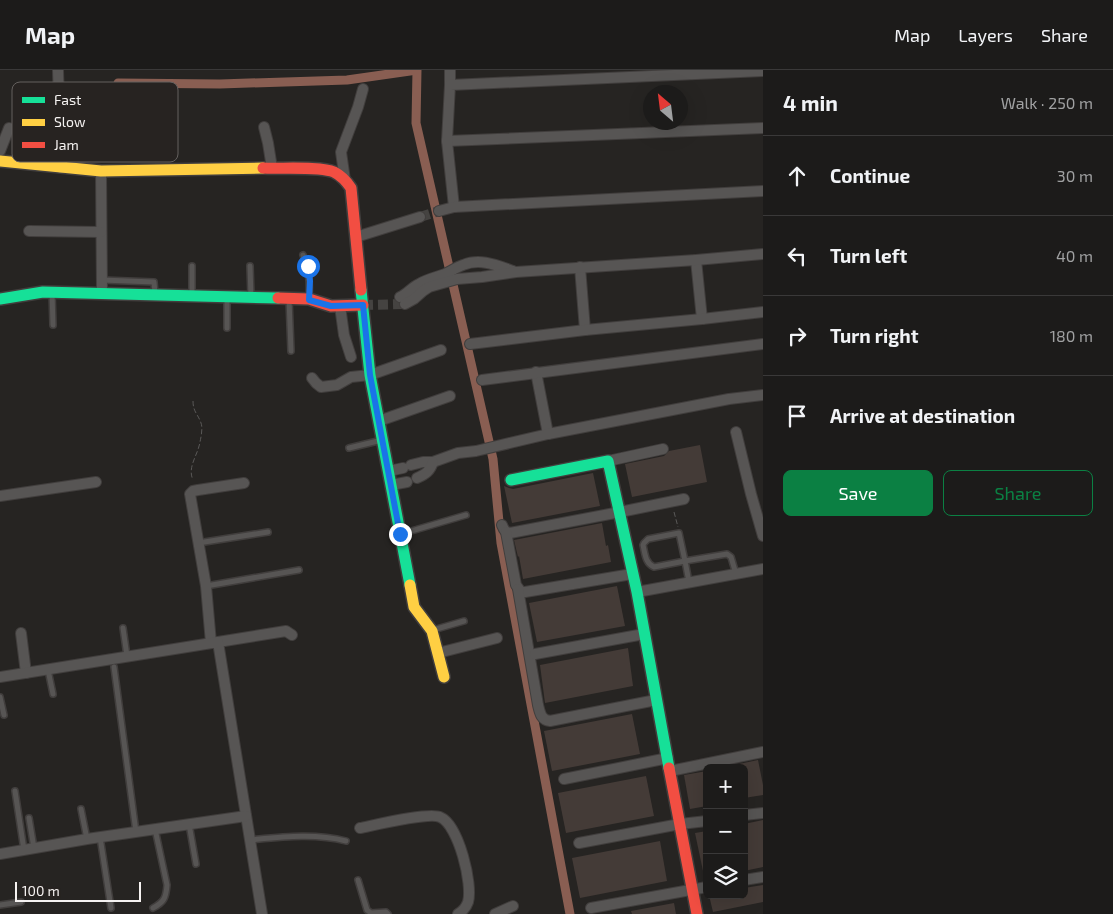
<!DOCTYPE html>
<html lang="en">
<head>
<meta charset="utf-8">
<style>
	:root { --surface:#1c1b1a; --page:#252423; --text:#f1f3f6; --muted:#a0a1a2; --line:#3a3939; --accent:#0b8043 }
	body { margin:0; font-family:"Exo 2",sans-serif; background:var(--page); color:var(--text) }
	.controls { position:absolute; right:15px; bottom:15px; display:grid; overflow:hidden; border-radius:8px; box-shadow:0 5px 20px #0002 }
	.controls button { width:45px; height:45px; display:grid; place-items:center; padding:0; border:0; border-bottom:1px solid var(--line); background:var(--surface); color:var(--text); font:25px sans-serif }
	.compass { position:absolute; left:643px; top:15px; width:45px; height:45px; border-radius:50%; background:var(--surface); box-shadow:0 5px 20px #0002; rotate:332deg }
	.scale { position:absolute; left:15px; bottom:12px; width:126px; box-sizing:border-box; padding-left:5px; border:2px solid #f5f2f1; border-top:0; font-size:14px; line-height:18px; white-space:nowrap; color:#f5f2f1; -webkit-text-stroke:4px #272321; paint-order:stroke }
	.stop { position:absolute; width:15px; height:15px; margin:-11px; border:4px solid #1a73e8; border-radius:50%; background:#fff }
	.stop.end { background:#1a73e8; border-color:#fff; box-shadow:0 1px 5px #0008 }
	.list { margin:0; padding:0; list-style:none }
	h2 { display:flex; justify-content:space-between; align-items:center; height:65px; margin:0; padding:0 20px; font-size:21px }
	h2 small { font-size:16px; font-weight:400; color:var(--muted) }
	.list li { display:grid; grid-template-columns:32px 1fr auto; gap:15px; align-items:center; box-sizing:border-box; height:80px; padding:0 20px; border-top:1px solid var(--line) }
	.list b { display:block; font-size:19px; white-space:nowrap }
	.list em { font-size:16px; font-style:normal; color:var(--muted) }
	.actions { display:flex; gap:10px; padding:15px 20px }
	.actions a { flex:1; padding:11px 0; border:1px solid var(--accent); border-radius:8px; text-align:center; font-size:18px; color:var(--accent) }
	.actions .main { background:var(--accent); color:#fff }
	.icon { flex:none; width:28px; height:28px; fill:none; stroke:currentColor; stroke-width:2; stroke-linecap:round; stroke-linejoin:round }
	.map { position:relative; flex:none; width:763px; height:844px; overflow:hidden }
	header { display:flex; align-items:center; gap:30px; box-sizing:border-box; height:70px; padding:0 25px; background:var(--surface); border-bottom:1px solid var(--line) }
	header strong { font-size:24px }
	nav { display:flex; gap:28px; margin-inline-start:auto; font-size:18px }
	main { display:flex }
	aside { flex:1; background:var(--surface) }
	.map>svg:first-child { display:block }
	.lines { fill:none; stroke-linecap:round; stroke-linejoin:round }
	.canal { stroke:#895e52; stroke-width:9 }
	.building { fill:#443b37 }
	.street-tunnel { stroke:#454341; stroke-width:10; stroke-dasharray:10 5; stroke-linecap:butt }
	.lane-casing { stroke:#413e3d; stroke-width:8 }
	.street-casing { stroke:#413e3d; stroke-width:12 }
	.fast-casing { stroke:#413e3d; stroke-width:14 }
	.slow-casing { stroke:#413e3d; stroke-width:14 }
	.jam-casing { stroke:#413e3d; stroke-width:14 }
	.path { stroke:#5a5958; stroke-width:1; stroke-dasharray:5 2.5; stroke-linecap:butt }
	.lane { stroke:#575554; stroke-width:5 }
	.street { stroke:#575554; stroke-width:10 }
	.fast { stroke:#16e098; stroke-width:11 }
	.slow { stroke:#ffcf43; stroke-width:11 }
	.jam { stroke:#f24e42; stroke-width:11 }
	.route { stroke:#1a73e8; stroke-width:6 }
	.key { fill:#272321; stroke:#65615f; stroke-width:1 }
	.key-label { font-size:14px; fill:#f5f2f1 }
</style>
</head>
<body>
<header>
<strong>Map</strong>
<nav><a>Map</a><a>Layers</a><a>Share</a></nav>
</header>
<main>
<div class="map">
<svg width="763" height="844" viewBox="0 0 763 844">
	<rect width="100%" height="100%" fill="#262422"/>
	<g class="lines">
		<polyline class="canal" points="118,13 220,14 347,10 417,0 416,53 493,389 501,473 570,844"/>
	</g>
	<g class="building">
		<polygon points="700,375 707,412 632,427 625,394 664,386 669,381"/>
		<polygon points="593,403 600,436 512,453 504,416 509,418 513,419"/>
		<polygon points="602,453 606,476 608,475 611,492 523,509 519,486 518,487 514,470"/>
		<polygon points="617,516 625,556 537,572 529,533"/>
		<polygon points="628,578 633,616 545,633 540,595"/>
		<polygon points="632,644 640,684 552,701 544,661"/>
		<polygon points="758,690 763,715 763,725 744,728 744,698 720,698"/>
		<polygon points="707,701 707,736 690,739 684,705"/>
		<polygon points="646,706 654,746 566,763 558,723"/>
		<polygon points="763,750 763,797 744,801 744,754"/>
		<polygon points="707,761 707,801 703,801 695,763"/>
		<polygon points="660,771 667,811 580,828 572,788"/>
		<polygon points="763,815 763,832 713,842 709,825 744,825 744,818"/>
		<polygon points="674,833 676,844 632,844 631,841"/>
	</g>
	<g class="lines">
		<g class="street-tunnel">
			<polyline points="420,147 439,141"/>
			<polyline points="363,235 405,234"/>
		</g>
		<g class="lane-casing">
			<g id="lane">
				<path d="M303,185C309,200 310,211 309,228"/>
				<polyline points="192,196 192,225"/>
				<polyline points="250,196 251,227"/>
				<polyline points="102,210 154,212 155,224"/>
				<polyline points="52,223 53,255"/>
				<polyline points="289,229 291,281"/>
				<polyline points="227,258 227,227"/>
				<polyline points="349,378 382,370"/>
				<path d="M679,463L685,491L654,497C645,493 645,483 643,475L644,473L648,469Z"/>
				<polyline points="401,464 466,445"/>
				<polyline points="198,473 268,462"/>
				<polyline points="689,512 685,491 727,484 731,487 736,504"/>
				<polyline points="206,516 299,500"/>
				<polyline points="123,558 127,586"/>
				<polyline points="433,560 464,551"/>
				<polyline points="114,597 136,762"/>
				<polyline points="48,600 53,624"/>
				<polyline points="0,627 4,645"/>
				<polyline points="15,721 24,780"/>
				<polyline points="81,739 87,769"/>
				<polyline points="29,748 34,778"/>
				<polyline points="189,754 196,794"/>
				<polyline points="100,767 111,838"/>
				<path d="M250,770C282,767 315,763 346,771"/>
				<polyline points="358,810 367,840 371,843 386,842 388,844"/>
				<polyline points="0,835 21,832"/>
				<path d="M153,838C164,832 166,828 167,815L155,759"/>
			</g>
		</g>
		<g class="street-casing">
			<g id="street">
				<polyline points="58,0 61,98"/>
				<polyline points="450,15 450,0"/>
				<polyline points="264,57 268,73 272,98"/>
				<polyline points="447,71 763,58"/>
				<polyline points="0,81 9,58"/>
				<polyline points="101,101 102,223"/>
				<polyline points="345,110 341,82 358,37 363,19"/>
				<polyline points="454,137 447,71 450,15 763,1"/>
				<polyline points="439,141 454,137 763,121"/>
				<polyline points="29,161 101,162"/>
				<polyline points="356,167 420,147"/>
				<polyline points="696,190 702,249"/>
				<polyline points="580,197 585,260"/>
				<path d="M400,227C407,224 412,217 419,214C427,209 437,207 445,204C451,201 457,197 463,195C480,188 496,195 513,201"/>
				<polyline points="405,234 414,229 423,221 429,217 457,209 482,207 516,202 696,190 763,184"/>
				<polyline points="340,236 344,265 351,287"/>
				<polyline points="470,274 585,260 702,249 763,242"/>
				<polyline points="536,302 548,364"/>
				<polyline points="312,308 316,313 321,317 337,315 351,307 370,305 441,280"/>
				<polyline points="482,310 763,274"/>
				<polyline points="379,351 450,326"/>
				<polyline points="736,362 751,424 763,466"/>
				<polyline points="608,391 663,379"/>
				<polyline points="411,395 423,392 433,392 458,383 476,381 548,364 729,329 763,325"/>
				<polyline points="389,401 403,398"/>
				<path d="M417,408C426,404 430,401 433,392"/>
				<polyline points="391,415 407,412"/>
				<polyline points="0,426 96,412"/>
				<path d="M502,455C504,460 505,462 510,463L620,442L684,429"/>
				<polyline points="506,462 516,515 521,522 525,522 632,504"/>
				<path d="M518,519L538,635C540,643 541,650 550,651L656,630"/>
				<polyline points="637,522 763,499"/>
				<polyline points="21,563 26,603"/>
				<polyline points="218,572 286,561 292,565"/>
				<polyline points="211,573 206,516 190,424 193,421 198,420 244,413"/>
				<polyline points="438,583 497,568"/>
				<polyline points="535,584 644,564"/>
				<polyline points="0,607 218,572 262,844"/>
				<polyline points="670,701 763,682"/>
				<polyline points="564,709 668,688"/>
				<polyline points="744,745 763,743"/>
				<path d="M360,758C375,755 429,742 440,747C459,755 473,815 468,832C466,838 463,841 458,844"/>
				<polyline points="579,773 680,754 707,751"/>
				<polyline points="0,784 87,769 246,746"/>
				<polyline points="744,810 763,807"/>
				<polyline points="591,838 707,817"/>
				<polyline points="495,844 513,836"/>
			</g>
		</g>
		<g class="fast-casing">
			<g id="fast">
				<polyline points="361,220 370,305 410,515"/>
				<polyline points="0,229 43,222 278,228"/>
				<polyline points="511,410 608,391 637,522 669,698"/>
			</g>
		</g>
		<g class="slow-casing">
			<g id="slow">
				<polyline points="0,91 101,101 263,98"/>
				<polyline points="410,515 414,537 432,561 444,607"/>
			</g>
		</g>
		<g class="jam-casing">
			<g id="jam">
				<path d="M263,98C279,99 321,96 334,102C340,105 347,112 351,118L361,220"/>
				<polyline points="278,228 309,229 331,236 363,235"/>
				<polyline points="669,698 697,844"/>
			</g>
		</g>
		<g class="path">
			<path d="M193,331C193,342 198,344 201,353C203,358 201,367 200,372C198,385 187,397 193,410"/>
			<polyline points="674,442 678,457"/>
		</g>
		<use href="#lane" class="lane"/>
		<use href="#street" class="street"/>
		<use href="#fast" class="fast"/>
		<use href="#slow" class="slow"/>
		<use href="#jam" class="jam"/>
	</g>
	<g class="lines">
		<polyline class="route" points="308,196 310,211 309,230 331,236 363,235 370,305 400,464"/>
	</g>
	<rect x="12" y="12" width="166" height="80" rx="8" class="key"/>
	<rect x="22" y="27" width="23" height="6" fill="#16e098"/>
	<rect x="22" y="49" width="23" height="7" fill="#ffcf43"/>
	<rect x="22" y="72" width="23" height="6" fill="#f24e42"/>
	<g class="key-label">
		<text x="54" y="35">Fast</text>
		<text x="54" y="57">Slow</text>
		<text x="54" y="80">Jam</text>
	</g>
</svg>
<div class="controls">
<button>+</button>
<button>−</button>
<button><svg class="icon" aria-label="layers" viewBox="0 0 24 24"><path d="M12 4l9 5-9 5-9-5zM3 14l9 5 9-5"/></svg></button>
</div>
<svg class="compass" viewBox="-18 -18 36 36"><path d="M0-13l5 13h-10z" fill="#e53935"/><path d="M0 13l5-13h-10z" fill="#a0a1a2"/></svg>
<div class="scale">100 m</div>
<div class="stop" style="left:308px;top:196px"></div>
<div class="stop end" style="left:400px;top:464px"></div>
</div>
<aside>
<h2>4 min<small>Walk · 250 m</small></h2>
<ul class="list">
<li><svg class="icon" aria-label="ahead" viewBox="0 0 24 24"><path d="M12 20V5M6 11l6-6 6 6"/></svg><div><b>Continue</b></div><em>30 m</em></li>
<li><svg class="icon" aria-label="left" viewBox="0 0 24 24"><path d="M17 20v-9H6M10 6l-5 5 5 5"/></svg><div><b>Turn left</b></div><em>40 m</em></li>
<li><svg class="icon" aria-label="right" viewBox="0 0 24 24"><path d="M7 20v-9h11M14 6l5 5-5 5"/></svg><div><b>Turn right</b></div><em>180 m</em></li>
<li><svg class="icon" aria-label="arrive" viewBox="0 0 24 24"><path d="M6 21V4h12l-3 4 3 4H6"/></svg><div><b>Arrive at destination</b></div></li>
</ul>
<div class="actions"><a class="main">Save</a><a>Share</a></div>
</aside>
</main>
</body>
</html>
